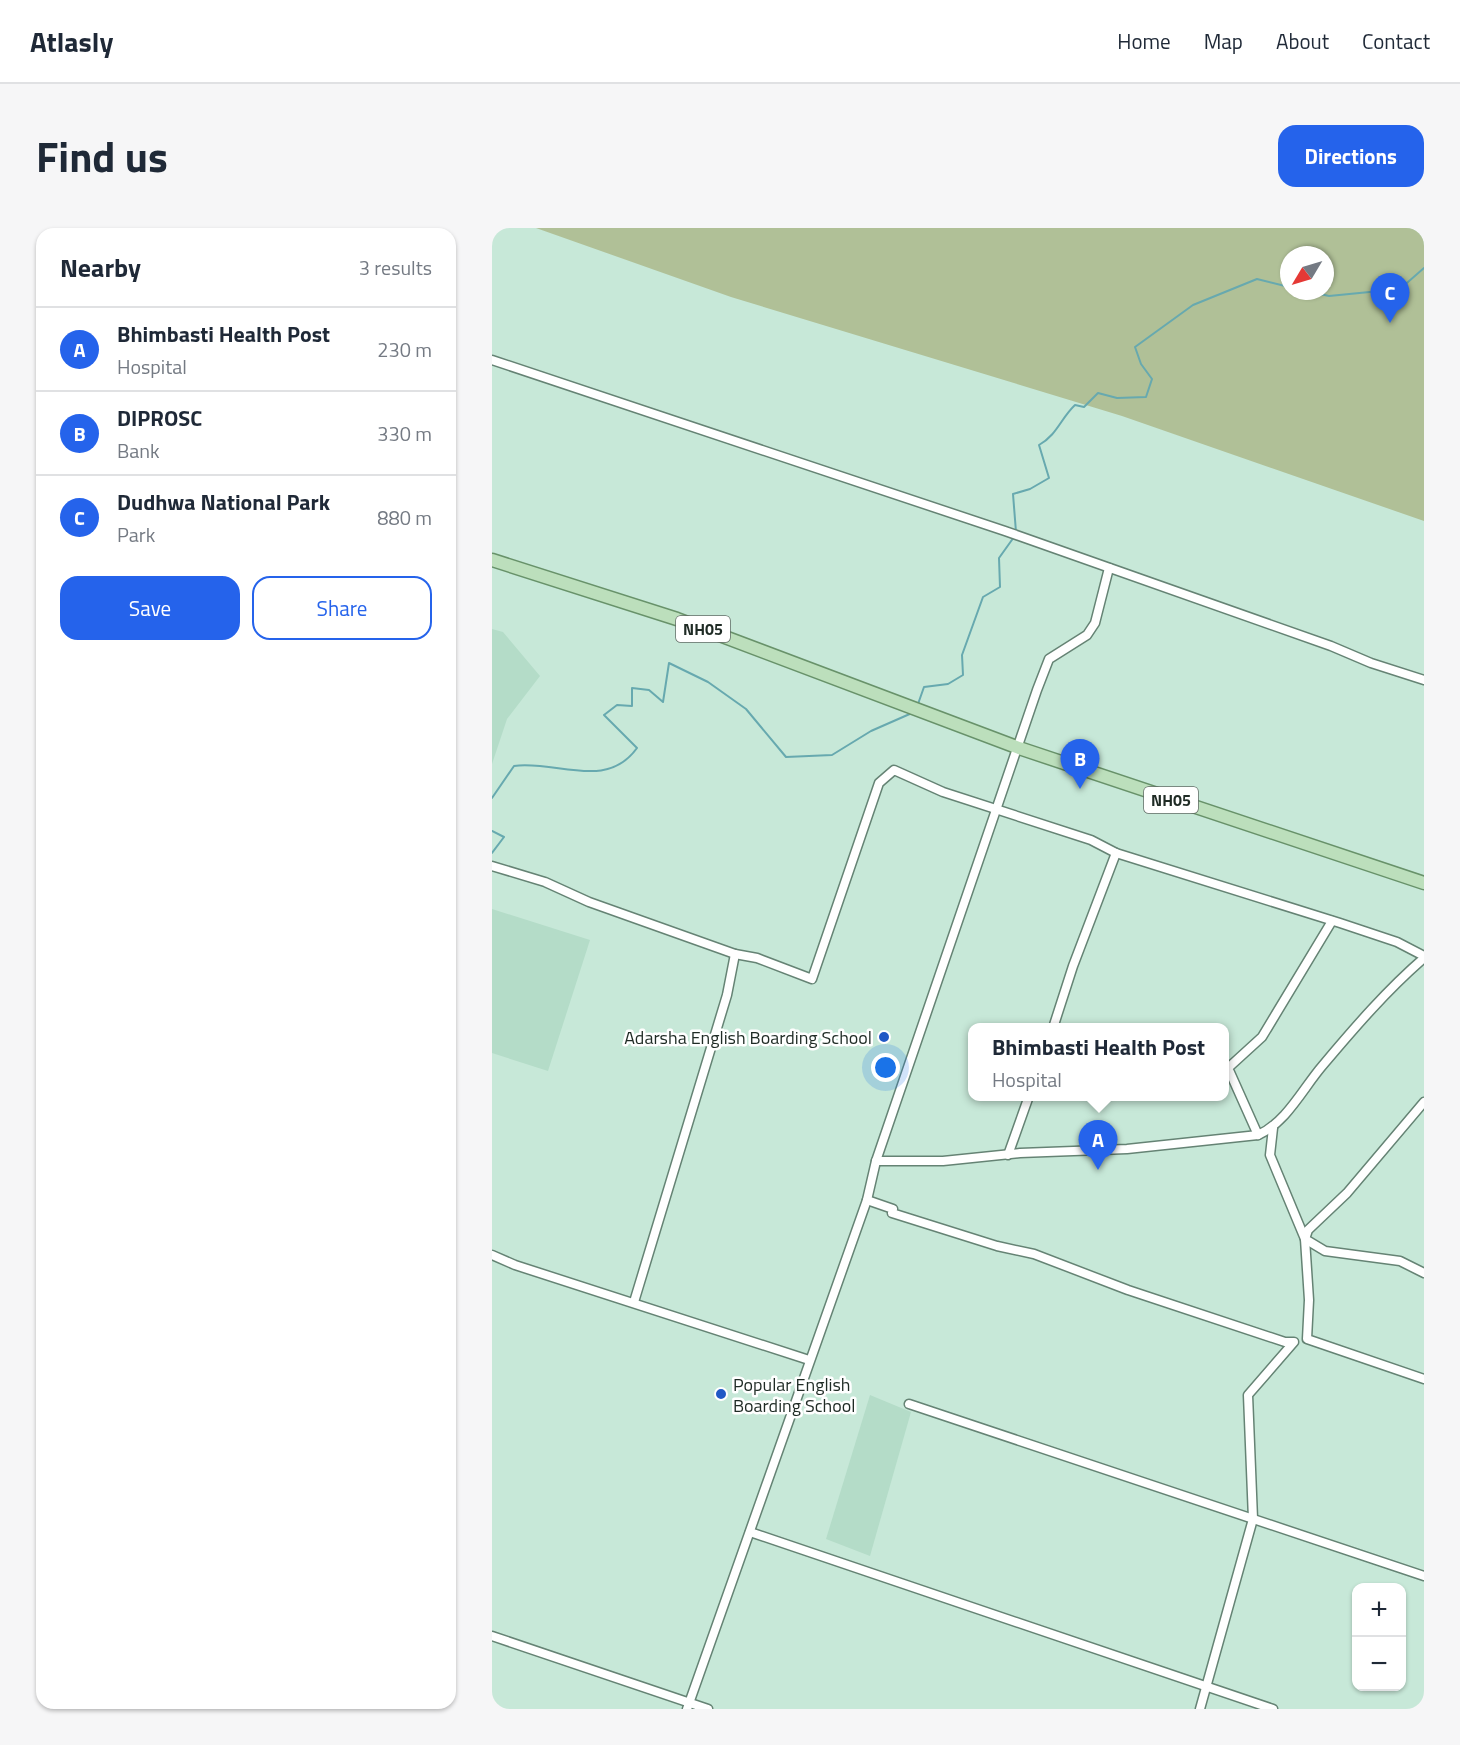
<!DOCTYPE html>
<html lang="en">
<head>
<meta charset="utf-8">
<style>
	:root { --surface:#fff; --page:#f6f6f7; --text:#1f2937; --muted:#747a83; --line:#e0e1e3; --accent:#2563eb }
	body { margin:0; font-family:"Titillium Web",sans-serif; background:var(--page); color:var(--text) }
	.controls { position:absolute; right:18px; bottom:18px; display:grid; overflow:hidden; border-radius:12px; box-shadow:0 2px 4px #0004 }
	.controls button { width:54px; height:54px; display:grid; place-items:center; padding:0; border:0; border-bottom:2px solid var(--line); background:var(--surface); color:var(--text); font:30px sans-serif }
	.compass { position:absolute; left:788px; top:18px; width:54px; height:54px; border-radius:50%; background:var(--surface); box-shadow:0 2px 4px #0004; rotate:232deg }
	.you { position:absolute; left:394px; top:840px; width:21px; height:21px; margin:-15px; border:4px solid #fff; border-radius:50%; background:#1a73e8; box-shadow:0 0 0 9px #1a73e833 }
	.badge { display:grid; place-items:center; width:39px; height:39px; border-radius:50%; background:var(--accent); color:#fff; font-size:20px; font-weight:700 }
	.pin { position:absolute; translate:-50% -50px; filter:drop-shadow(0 2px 3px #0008) }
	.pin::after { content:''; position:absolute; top:32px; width:21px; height:18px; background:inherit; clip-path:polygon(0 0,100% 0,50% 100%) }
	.popup { position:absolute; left:476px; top:795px; width:261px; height:78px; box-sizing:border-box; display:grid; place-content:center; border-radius:12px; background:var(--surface); filter:drop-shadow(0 2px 4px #0005); font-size:20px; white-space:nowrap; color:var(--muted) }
	.popup b { font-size:22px; color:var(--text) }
	.popup::after { content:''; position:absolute; left:50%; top:100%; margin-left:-12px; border:12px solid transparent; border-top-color:var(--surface) }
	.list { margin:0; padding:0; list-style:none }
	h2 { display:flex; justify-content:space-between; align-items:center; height:78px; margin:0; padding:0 24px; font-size:26px }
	h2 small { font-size:20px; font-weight:400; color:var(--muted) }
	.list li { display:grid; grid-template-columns:39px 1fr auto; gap:18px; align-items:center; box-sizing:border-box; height:84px; padding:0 24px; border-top:2px solid var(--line) }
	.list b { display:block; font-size:22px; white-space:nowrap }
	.list p { margin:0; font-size:20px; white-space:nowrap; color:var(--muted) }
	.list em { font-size:20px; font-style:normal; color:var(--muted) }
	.actions { display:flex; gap:12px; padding:18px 24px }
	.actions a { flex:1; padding:14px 0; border:2px solid var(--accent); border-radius:18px; text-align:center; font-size:21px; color:var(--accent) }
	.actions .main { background:var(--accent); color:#fff }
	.map { position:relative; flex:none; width:932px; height:1481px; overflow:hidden; border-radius:18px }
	header { display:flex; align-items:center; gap:36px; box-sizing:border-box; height:84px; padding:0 30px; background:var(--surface); border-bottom:2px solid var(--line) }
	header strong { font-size:28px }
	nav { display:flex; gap:33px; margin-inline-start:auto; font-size:21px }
	.intro { display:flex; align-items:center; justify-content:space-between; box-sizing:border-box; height:144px; padding:0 36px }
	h1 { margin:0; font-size:42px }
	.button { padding:15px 27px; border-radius:18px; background:var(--accent); color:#fff; font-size:21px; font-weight:700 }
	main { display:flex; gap:36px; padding:0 36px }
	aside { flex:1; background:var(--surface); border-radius:18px; box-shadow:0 2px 4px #0004 }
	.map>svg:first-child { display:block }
	.built { fill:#b4dcc8 }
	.green { fill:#b0c097; fill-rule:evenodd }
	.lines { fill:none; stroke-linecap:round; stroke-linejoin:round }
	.stream { stroke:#67a9af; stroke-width:2 }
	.minor-casing { stroke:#658374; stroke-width:11 }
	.primary-casing { stroke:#68926a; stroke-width:15 }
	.minor { stroke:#fff; stroke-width:8 }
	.primary { stroke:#bcdfbc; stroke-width:12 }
	.poi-dot { fill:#2058c5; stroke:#fff; stroke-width:2 }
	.labels { text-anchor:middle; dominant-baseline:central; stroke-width:5; stroke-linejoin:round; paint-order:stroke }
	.shield { fill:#fff; stroke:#626b66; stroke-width:1.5 }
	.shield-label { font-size:16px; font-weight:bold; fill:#1f2b25 }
	.poi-label { font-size:18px; fill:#1f2b25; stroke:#fff; text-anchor:end }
</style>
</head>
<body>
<header>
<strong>Atlasly</strong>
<nav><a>Home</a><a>Map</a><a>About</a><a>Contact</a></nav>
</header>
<div class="intro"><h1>Find us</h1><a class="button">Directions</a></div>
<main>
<aside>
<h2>Nearby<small>3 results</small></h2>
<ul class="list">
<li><span class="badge">A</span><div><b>Bhimbasti Health Post</b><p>Hospital</p></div><em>230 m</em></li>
<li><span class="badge">B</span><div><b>DIPROSC</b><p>Bank</p></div><em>330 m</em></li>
<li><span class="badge">C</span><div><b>Dudhwa National Park</b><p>Park</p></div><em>880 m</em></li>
</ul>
<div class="actions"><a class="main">Save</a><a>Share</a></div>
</aside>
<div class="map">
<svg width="932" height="1481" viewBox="0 0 932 1481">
	<rect width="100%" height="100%" fill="#c7e8d8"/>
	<g class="built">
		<polygon points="0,401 11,404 48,448 15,491 0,536"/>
		<polygon points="0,681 98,712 56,843 0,825"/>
		<polygon points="378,1167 419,1184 378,1328 334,1311"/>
	</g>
	<path class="green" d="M44,0H932V293L630,188L239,69ZM797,27H833V63H797Z"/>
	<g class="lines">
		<g class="stream">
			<polyline points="926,0 932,9"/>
			<polyline points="815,63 837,68 908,61 932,40"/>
			<path d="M524,304L521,266L538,261L557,250L547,217C565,207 569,190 583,177L592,179L606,165L625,170L654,169L660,151L649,136L643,119L701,77L765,51L797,59"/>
			<polyline points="426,476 432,459 456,456 471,447 470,427 491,369 508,359 507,330 522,309"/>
			<path d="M0,570L22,538C65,532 114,563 145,520L112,487L125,477L140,478V460L157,462L171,474L177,435L216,454L254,481L294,529L340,527L379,503L420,485"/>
			<polyline points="0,603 12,609 0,625"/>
		</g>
		<g class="minor-casing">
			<g id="minor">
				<polyline points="0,132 513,303 839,418 879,435 932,452"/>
				<polyline points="0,638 53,654 97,674 243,726"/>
				<polyline points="561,800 581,738 624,625"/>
				<polyline points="932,874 855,965 816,1002 813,1011 833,1023 908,1033 932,1045"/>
				<polyline points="781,900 778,927 813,1011 817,1072 815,1111 932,1151"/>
				<polyline points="766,907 736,840 770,809 840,693"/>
				<polyline points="516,927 537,868"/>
				<path d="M384,933H451L528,925L635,921L766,907C795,894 811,860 831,837C863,799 895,762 932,730"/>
				<polyline points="375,972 401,981 400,985 505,1018 542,1026 636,1062 793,1114 802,1114 756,1167 761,1291 708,1481"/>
				<polyline points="0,1027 23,1037 317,1132"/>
				<polyline points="142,1074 235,767 243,726 265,730 320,751 387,555 402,542 451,564 599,612 624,625 848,695 905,714 932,728"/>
				<polyline points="417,1176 932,1348"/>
				<polyline points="258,1304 781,1481"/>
				<polyline points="0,1408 216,1481"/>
				<polyline points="195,1481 375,972 384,933 545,462 557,431 595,407 603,395 617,340"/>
			</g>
		</g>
		<g class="primary-casing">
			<polyline id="primary" points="0,332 185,391 527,520 932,655"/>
		</g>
		<use href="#minor" class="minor"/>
		<use href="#primary" class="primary"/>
	</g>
	<g class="poi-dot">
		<circle cx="392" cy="809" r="6"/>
		<circle cx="229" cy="1166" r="6"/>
	</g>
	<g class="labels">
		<g class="shield">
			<rect x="184" y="388" width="54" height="26" rx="4.5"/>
			<rect x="652" y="559" width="54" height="26" rx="4.5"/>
		</g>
		<g class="shield-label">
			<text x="211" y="401">NH05</text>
			<text x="679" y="572">NH05</text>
		</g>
		<g class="poi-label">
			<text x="380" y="809">Adarsha English Boarding School</text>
			<text x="241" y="1156" text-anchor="start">Popular English<tspan x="241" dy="21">Boarding School</tspan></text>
		</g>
	</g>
</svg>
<div class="controls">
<button>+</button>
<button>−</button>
</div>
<svg class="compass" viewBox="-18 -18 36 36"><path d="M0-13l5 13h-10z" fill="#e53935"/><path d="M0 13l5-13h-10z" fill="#747a83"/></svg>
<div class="you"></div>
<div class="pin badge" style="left:606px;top:942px">A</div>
<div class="popup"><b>Bhimbasti Health Post</b>Hospital</div>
<div class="pin badge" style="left:588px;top:561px">B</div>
<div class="pin badge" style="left:898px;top:95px">C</div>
</div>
</main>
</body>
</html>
